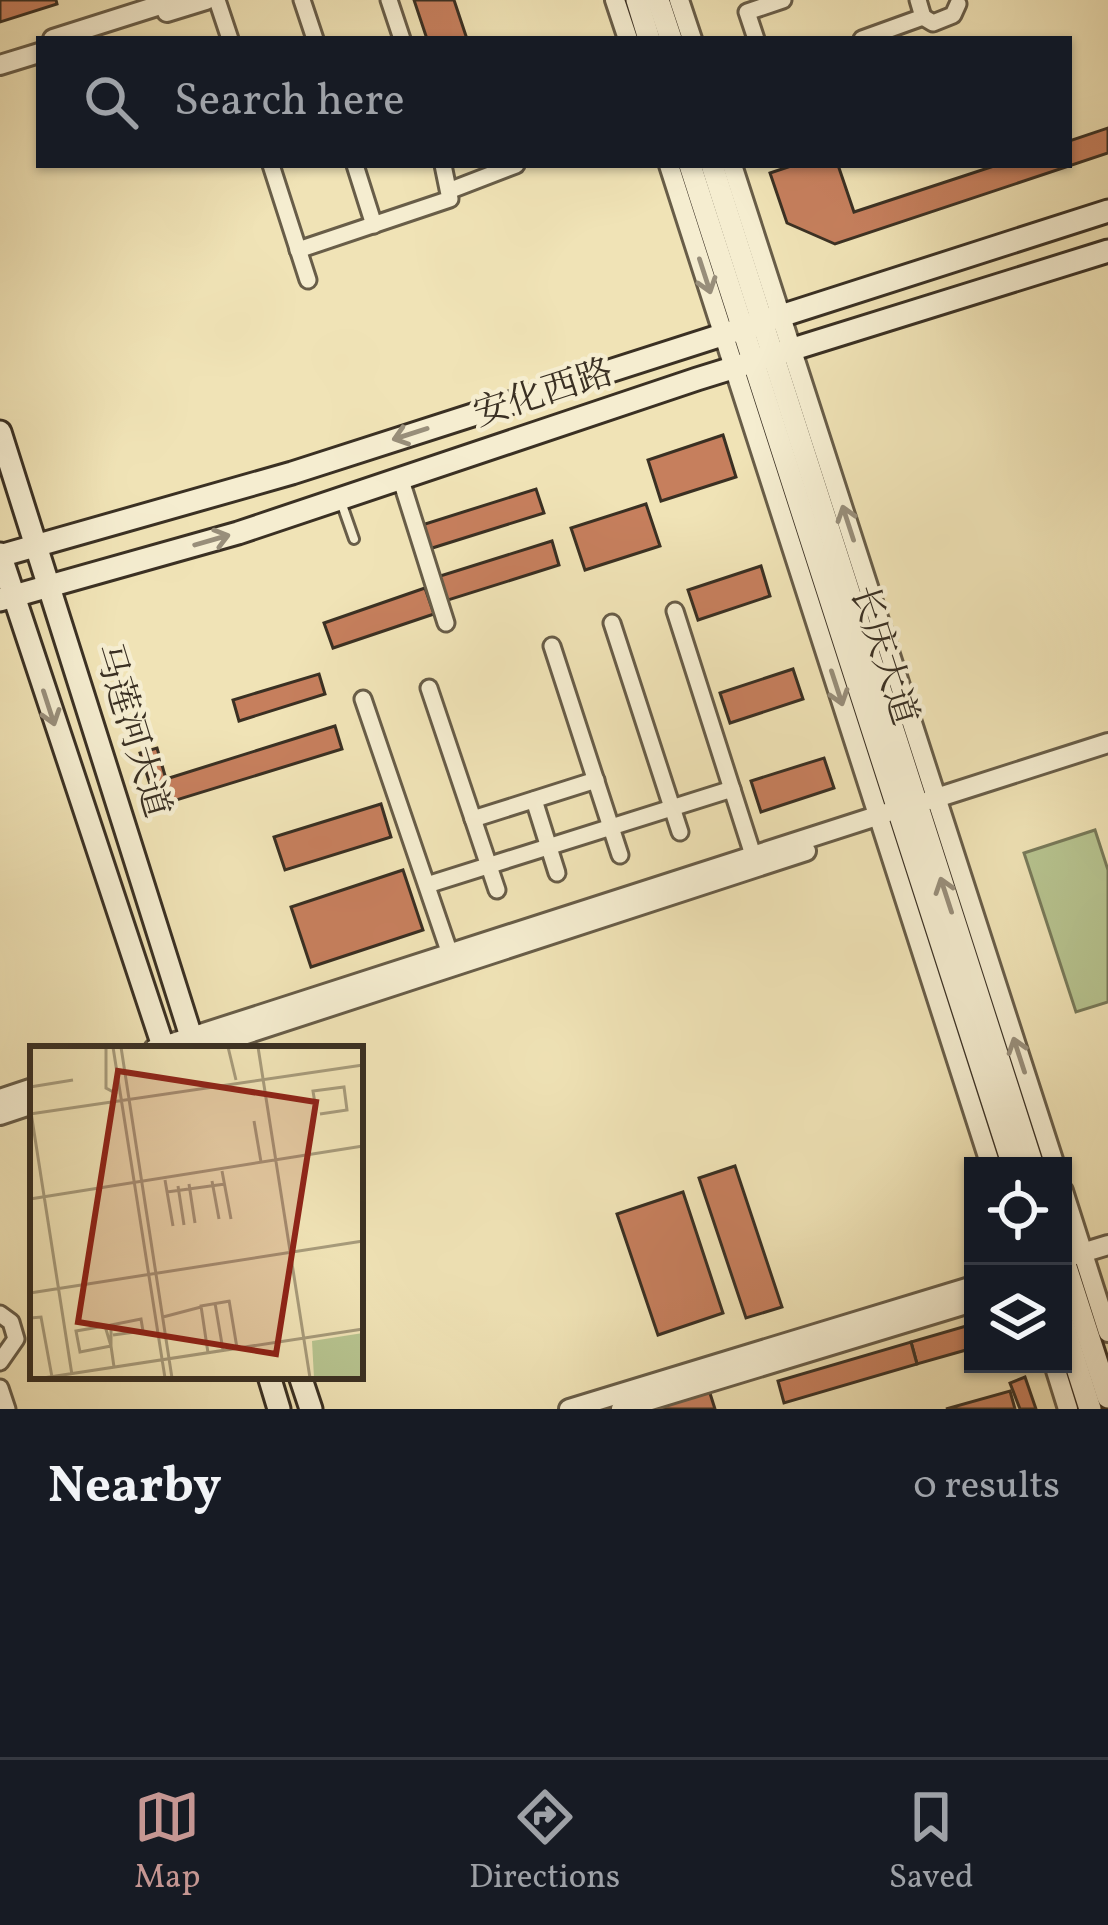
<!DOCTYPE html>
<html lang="en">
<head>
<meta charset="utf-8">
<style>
	:root { --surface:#171b24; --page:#20242c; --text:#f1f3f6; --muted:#9ea1a6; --line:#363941; --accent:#c59692 }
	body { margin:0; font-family:Vollkorn,"Noto Serif SC",serif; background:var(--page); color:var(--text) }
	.controls { position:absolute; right:36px; bottom:36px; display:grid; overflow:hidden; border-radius:0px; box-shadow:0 3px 9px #0004 }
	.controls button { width:108px; height:108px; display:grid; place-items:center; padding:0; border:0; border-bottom:3px solid var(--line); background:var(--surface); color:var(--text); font:60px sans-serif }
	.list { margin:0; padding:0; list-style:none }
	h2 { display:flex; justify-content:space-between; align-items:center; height:156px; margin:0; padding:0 48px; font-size:51px }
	h2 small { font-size:39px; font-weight:400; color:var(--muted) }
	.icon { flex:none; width:66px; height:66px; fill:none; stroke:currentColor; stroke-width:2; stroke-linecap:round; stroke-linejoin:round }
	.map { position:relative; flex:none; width:1108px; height:1409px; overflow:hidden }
	.search { position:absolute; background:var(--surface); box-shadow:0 3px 9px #0004; left:36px; right:36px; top:36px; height:132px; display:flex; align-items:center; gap:30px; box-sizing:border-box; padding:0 42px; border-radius:0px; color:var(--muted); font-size:45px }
	.sheet { height:348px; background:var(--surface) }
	nav { display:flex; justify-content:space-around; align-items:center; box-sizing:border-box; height:168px; border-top:3px solid var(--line); background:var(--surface); font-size:33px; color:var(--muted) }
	nav a { display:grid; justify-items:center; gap:6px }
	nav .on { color:var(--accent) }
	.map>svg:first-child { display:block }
	.green { fill:#b7c490; stroke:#787a5a; stroke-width:3 }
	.building { fill:#c67f5d; stroke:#3a3023; stroke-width:3 }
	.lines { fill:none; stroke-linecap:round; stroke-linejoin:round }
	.service-casing { stroke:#685d48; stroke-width:14 }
	.minor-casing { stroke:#685d48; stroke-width:21 }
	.tertiary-casing { stroke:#685d48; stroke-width:24 }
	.secondary-casing { stroke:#3a3023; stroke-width:27 }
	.service { stroke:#f5edd0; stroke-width:8 }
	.minor { stroke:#f5edd0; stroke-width:15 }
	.tertiary { stroke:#f5edd0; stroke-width:18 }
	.secondary { stroke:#f5edd0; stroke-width:21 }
	.oneway { stroke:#988e7a }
	.labels { text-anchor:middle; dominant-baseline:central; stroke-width:9; stroke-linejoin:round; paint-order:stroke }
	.street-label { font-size:36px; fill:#3a3023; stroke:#f5edd0 }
	.inset-road { fill:none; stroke:#a79b7b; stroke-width:3 }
	.view { fill:#8f2418; fill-opacity:0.15; stroke:#8f2418; stroke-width:6 }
	.inset-edge { fill:none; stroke:#3a3023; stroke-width:6 }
</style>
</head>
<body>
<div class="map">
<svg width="1108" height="1409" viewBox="0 0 1108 1409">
	<rect width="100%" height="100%" fill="#f0e3b6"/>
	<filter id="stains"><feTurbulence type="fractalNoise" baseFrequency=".00167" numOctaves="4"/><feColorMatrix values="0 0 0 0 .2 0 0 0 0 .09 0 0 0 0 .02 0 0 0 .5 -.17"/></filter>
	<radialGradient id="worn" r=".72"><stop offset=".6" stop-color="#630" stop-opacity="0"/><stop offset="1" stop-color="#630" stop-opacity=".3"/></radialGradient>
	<polygon class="green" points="1095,830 1108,870 1108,1002 1076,1012 1024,853"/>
	<g class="building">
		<polygon points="0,0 56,0 57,4 0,22"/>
		<polygon points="414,0 454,0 467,39 427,39"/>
		<polygon points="1108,128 1108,153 835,244 787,223 770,173 794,165 838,165 854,212 997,165 1069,165 1069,141"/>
		<polygon points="723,435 736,477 661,501 648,460"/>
		<polygon points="536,489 544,513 429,549 422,525"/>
		<polygon points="646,504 660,546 585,570 571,528"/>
		<polygon points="552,541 559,565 445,601 437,577"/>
		<polygon points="761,566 770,596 698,620 688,590"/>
		<polygon points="425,588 434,614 333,648 324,623"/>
		<polygon points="793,669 803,699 730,723 720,693"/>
		<polygon points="319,674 325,694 239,721 233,700"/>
		<polygon points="335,726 342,749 157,806 140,753 157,748 166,779"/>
		<polygon points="824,758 834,788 761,812 751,781"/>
		<polygon points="381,804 391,837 285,870 274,837"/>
		<polygon points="403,870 423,930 311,967 291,907"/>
		<polygon points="735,1166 782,1307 746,1318 699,1178"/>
		<polygon points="683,1192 723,1313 658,1335 617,1214"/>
		<polygon points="973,1324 973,1348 917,1364 911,1342"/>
		<polygon points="911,1342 917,1364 784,1403 778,1381"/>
		<polygon points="1025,1377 1036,1409 1020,1409 1010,1383"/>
		<polygon points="708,1387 715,1409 661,1409 659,1403"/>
		<polygon points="1010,1391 1015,1409 946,1409"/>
	</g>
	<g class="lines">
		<g class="service-casing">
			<polyline id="service" points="340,499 354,539"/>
		</g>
		<g class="minor-casing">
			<g id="minor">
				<polyline points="217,0 230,39"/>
				<polyline points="302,0 315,39"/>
				<polyline points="389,0 402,39"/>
				<polyline points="923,17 933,23 953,15 958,4"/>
				<polyline points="756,39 747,12 783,0"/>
				<polyline points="862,39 923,17 918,0"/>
				<polyline points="271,165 308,280"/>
				<polyline points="355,165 374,225"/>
				<polyline points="451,190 516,165"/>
				<polyline points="298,250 450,199 443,165"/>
				<polyline points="400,477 446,623"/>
				<polyline points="675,611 753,855"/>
				<polyline points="612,623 680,832"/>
				<polyline points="552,646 620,855"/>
				<polyline points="429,688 497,890"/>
				<polyline points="363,699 449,951"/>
				<polyline points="534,800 557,873"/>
				<polyline points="473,819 596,780"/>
				<polyline points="427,885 732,789"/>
				<polyline points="0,1314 11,1322 16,1339 0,1362"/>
				<polyline points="0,1388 7,1409"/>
			</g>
		</g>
		<g class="tertiary-casing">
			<g id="tertiary">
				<polyline points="615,0 628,39"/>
				<polyline points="679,0 692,39"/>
				<polyline points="167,12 206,0"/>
				<polyline points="53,39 176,0"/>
				<polyline points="0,65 39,53"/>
				<polyline points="669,165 991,1166"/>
				<polyline points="732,165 1055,1166"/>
				<polyline points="930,800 1108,743"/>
				<polyline points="154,1049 886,813"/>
				<polyline points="200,1049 806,851"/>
				<polyline points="0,1099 33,1088"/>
				<polyline points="0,1115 33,1104"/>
				<polyline points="1063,1191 1108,1332"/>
				<polyline points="1072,1256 1108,1245"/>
				<polyline points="1054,1364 1068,1409"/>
				<polyline points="569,1409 973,1286"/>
				<polyline points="621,1409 973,1302"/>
			</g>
		</g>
		<g class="secondary-casing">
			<g id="secondary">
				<polyline points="637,0 649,39"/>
				<polyline points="658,0 671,39"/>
				<polyline points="690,165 1013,1166"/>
				<polyline points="712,165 1033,1166"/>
				<polyline points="0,432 195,1049"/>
				<polyline points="0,554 164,1049"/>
				<polyline points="0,556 292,473 1108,211"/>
				<polyline points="0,600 238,533 697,379 1108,251"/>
				<polyline points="1063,1258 1108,1397"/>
				<polyline points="1063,1324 1090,1409"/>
				<polyline points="269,1376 279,1409"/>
				<polyline points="300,1376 311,1409"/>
			</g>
		</g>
		<use href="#service" class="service"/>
		<use href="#minor" class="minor"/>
		<use href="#tertiary" class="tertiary"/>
		<use href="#secondary" class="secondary"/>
	</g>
	<defs><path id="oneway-shaft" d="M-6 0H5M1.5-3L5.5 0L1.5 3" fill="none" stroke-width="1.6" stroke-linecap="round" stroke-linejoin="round" transform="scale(3)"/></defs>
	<g class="oneway">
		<use href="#oneway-shaft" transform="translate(705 276) rotate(72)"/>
		<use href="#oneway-shaft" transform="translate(410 434) rotate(162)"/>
		<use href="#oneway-shaft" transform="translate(848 523) rotate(-108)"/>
		<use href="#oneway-shaft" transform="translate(212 540) rotate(-16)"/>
		<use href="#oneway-shaft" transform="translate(837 688) rotate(72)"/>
		<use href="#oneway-shaft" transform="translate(49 708) rotate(72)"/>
		<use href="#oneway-shaft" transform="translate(946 895) rotate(-108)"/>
		<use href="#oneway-shaft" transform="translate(1019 1055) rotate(-108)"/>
	</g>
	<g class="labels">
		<g class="street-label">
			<text transform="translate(544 395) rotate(-18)">安化西路</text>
			<text transform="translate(882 656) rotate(72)">长庆大道</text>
			<text transform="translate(130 731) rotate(73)">马莲河大道</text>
		</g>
	</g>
	<g transform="translate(30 1046)">
		<rect width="333" height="333" fill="#f0e3b6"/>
		<path d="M333,287V332H284L282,295Z" fill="#b7c490"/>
		<path class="inset-road" d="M76,1V42L87,48M83,1L135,332M91,1L142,332M181,1H198L206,34M228,1L280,332M0,41L43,34M0,60L42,329M286,64L283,45L314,41L317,64L290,68M0,68L333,19M224,75L231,116M192,125L201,173M135,134L143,180M182,135L189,173M159,138L165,177M148,140L154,179M137,146L195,138M0,153L333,100M0,247L333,195M199,254L207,302M185,257L193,304M133,271L171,261M0,272L11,271L22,331M81,300L50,306L46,285L75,280L81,300L84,321M81,300V279L111,273L113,285L83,289M178,307L171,260L200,255M13,332L333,283"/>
		<path class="view" d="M88,25L286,56L246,308L48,276Z"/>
		<rect width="333" height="333" class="inset-edge"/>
	</g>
	<rect width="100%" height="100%" filter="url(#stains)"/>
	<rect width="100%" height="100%" fill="url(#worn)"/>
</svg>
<div class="controls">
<button><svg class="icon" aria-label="locate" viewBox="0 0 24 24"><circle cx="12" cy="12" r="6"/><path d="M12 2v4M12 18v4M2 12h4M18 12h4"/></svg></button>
<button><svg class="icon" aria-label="layers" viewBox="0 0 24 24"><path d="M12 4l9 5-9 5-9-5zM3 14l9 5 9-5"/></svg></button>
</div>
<div class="search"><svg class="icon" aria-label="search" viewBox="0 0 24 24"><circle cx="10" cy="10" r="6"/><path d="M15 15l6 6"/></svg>Search here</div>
</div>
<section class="sheet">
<h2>Nearby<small>0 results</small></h2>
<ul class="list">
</ul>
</section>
<nav>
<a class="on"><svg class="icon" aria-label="map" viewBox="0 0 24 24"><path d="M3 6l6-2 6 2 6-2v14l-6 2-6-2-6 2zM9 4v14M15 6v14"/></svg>Map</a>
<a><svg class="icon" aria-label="directions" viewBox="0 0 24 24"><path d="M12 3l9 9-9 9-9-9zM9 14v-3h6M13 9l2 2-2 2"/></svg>Directions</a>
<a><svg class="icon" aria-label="saved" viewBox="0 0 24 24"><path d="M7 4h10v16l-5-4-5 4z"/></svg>Saved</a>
</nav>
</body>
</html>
